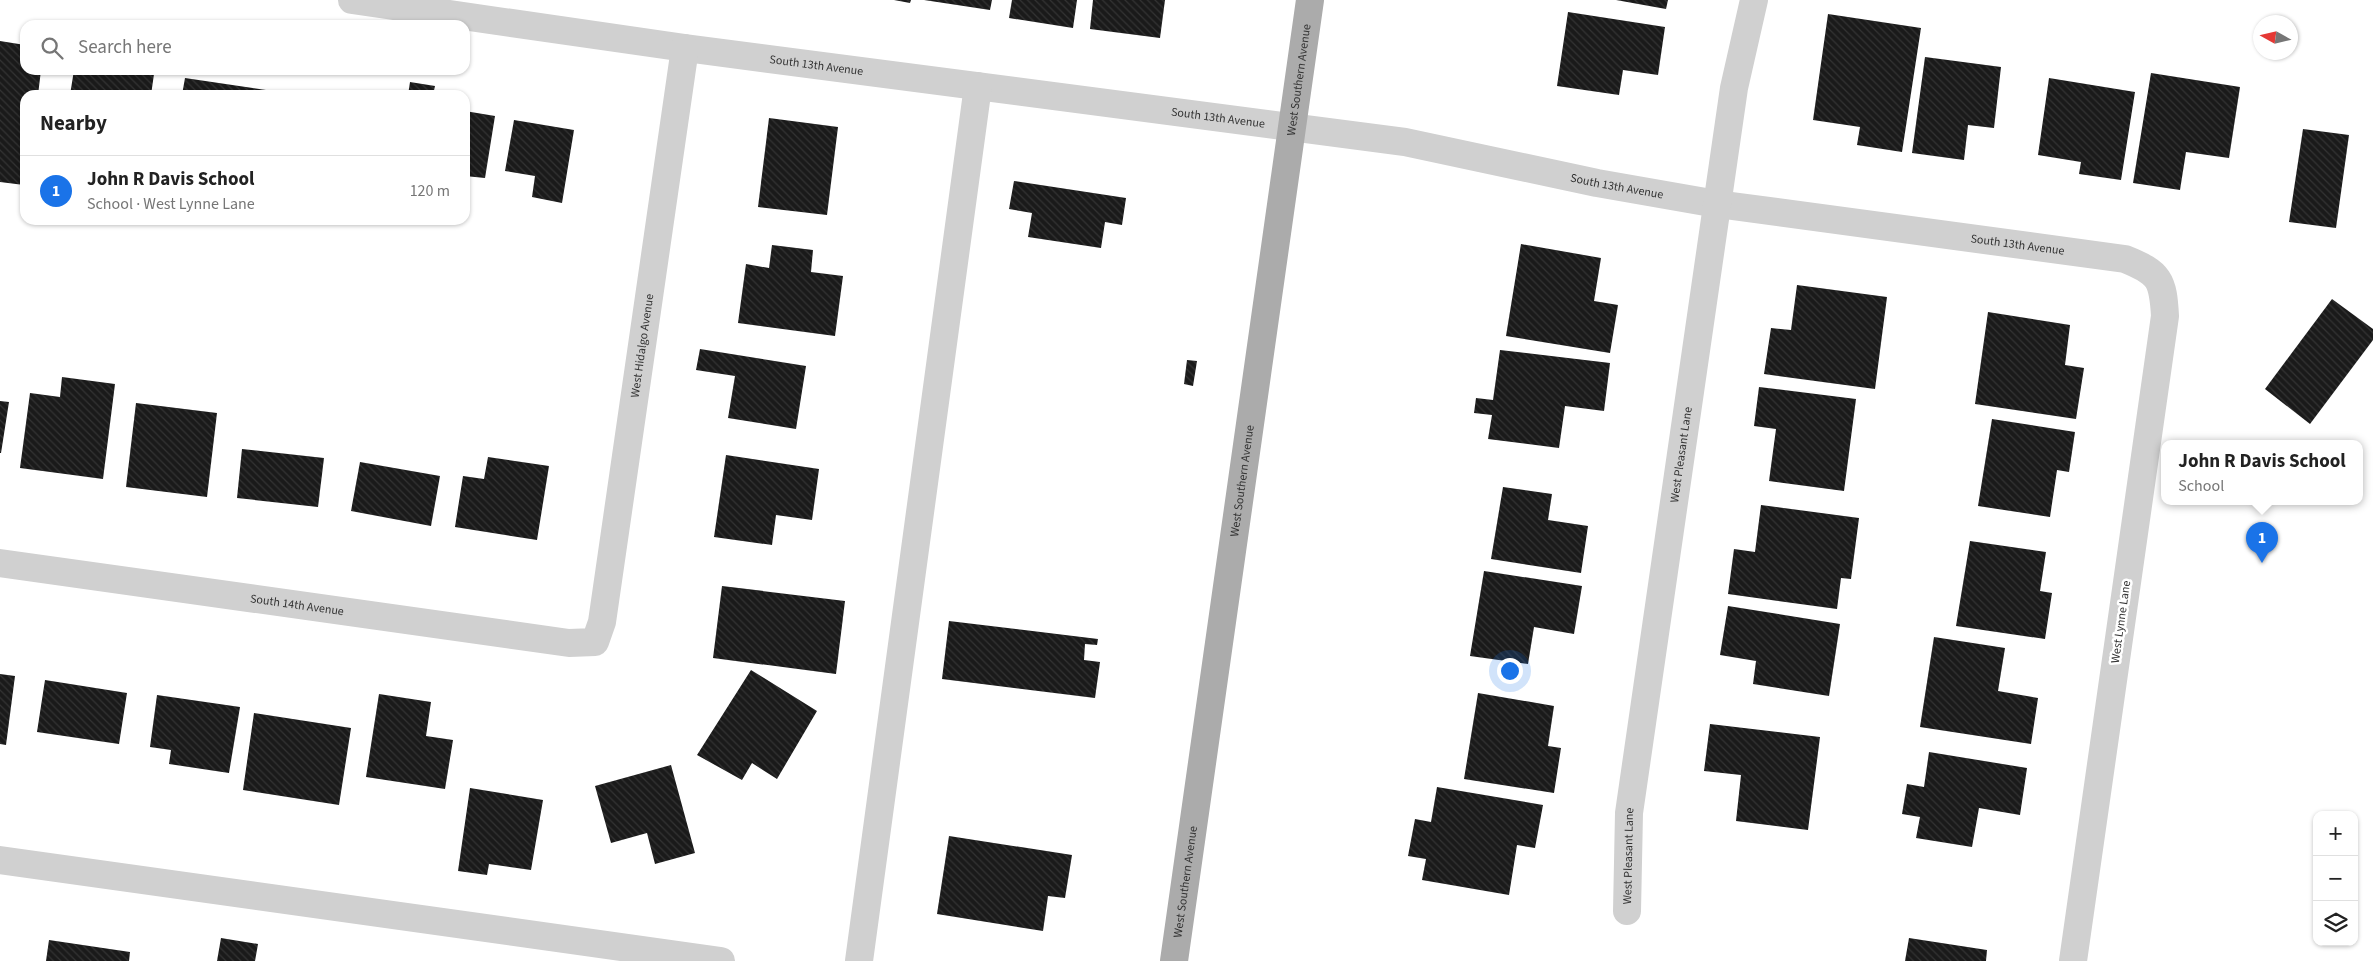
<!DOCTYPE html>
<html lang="en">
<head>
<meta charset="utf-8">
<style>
	:root { --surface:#fff; --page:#f2f2f2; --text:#222; --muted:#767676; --line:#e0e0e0; --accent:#1a73e8 }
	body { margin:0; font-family:"Source Sans 3",sans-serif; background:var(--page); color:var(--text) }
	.controls { position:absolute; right:15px; bottom:15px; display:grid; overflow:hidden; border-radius:10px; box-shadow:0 1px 4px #0004 }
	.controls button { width:45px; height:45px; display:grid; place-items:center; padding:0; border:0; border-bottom:1px solid var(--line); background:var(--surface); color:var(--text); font:25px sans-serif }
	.compass { position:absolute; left:2253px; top:15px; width:45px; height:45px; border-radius:50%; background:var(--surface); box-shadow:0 1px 4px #0004; rotate:278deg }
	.you { position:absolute; left:1509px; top:670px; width:18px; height:18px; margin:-12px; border:4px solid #fff; border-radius:50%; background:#1a73e8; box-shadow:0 0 0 8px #1a73e833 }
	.badge { display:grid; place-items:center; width:32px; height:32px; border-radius:50%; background:var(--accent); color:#fff; font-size:16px; font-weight:700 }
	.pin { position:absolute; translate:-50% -41px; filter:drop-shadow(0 1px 2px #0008) }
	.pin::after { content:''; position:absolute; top:26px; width:18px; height:15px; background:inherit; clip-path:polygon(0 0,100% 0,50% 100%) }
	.popup { position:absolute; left:2161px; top:440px; width:202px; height:65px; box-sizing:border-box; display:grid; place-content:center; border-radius:10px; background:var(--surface); filter:drop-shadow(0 1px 4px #0005); font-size:16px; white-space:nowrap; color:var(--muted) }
	.popup b { font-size:19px; color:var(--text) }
	.popup::after { content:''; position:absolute; left:50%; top:100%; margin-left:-10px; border:10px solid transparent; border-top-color:var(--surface) }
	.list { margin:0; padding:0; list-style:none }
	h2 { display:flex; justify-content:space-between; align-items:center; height:65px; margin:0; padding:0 20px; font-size:21px }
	h2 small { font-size:16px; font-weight:400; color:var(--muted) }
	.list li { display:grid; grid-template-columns:32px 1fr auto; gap:15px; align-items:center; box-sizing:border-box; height:70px; padding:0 20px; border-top:1px solid var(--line) }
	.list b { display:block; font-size:19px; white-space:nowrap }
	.list p { margin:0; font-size:16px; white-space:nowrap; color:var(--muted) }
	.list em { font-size:16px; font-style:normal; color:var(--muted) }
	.icon { flex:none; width:28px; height:28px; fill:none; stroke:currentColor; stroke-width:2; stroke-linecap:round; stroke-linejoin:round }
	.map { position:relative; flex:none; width:2373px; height:961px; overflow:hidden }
	.search { position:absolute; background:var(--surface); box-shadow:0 1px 4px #0004; left:20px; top:20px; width:450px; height:55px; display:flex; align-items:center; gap:12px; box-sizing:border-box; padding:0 18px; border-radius:15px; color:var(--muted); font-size:19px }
	.panel { position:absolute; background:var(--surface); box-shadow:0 1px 4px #0004; left:20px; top:90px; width:450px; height:135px; border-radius:15px }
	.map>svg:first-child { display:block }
	.building { fill:url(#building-back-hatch) }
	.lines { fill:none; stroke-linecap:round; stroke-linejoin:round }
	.minor { stroke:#d0d0d0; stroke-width:28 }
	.major { stroke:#ababab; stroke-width:28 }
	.labels { text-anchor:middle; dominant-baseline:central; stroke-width:5; stroke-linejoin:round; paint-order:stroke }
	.street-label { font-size:12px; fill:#333; stroke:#fff }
</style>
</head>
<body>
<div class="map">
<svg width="2373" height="961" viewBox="0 0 2373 961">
	<defs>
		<pattern id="building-back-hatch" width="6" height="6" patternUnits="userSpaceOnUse" patternTransform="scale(1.25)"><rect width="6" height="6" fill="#1a1a1a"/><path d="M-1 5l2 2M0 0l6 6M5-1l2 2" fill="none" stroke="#333"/></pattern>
	</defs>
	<rect width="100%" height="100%" fill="#fff"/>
	<g class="building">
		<polygon points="894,0 911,0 910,3"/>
		<polygon points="924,0 992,0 990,10"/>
		<polygon points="1012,0 1077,0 1073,28 1009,18"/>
		<polygon points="1093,0 1165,0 1160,38 1090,29"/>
		<polygon points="1616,0 1668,0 1666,9"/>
		<polygon points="1568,12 1665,27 1658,75 1623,70 1619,95 1557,86"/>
		<polygon points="1828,14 1921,28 1902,152 1857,145 1860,127 1813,120"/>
		<polygon points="0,41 25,45 25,70 41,70 38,95 25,95 24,185 0,182"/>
		<polygon points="1925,57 2001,67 1994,128 1968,125 1964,160 1912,153"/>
		<polygon points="74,70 131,70 154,74 151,95 70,95"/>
		<polygon points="2151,73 2240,87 2229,158 2186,152 2180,190 2133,183"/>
		<polygon points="185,78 266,90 265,95 182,95"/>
		<polygon points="2049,78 2135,92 2121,180 2079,174 2081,162 2038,155"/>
		<polygon points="410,82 435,86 433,95 408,95"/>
		<polygon points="465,111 495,116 485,178 465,176"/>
		<polygon points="769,118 838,127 827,215 758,207"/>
		<polygon points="514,120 574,130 562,203 532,197 535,176 505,171"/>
		<polygon points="2303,129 2349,135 2336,228 2289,222"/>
		<polygon points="1014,181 1126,198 1122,225 1105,222 1101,248 1028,237 1032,213 1009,209"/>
		<polygon points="1521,244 1601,258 1594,301 1618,305 1610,353 1506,336"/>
		<polygon points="772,245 813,250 811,272 843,276 835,336 738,323 746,264 769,268"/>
		<polygon points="1797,285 1887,297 1875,389 1764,374 1771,328 1791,330"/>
		<polygon points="2332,299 2373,329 2373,340 2310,424 2265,389"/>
		<polygon points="1988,312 2070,325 2065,365 2084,368 2076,419 1975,404"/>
		<polygon points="700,349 806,366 796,429 728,418 735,376 696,370"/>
		<polygon points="1500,350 1610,363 1604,411 1565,406 1559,448 1488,439 1492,415 1474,413 1476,398 1493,400"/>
		<polygon points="1187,360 1197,361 1193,386 1184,384"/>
		<polygon points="62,377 115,384 103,479 20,468 30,393 60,397"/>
		<polygon points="1759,387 1856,399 1844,491 1769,481 1776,429 1754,426"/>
		<polygon points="0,401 9,402 1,453 0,453"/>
		<polygon points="136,403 217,413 207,497 126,487"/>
		<polygon points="1992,419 2075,432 2069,472 2057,470 2050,517 1978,506"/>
		<polygon points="242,449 324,458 318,507 237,498"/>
		<polygon points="726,455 819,469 812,520 776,515 772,545 714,537"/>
		<polygon points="488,457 549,466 537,540 455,527 463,476 484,479"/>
		<polygon points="360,462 440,476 431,526 351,511"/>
		<polygon points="1503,487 1552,494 1548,520 1588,526 1581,573 1491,559"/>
		<polygon points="1761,505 1859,518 1851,579 1841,578 1837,609 1728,594 1734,549 1755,552"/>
		<polygon points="1970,541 2046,552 2040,591 2052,593 2045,639 1956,626"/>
		<polygon points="1484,571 1582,586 1574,634 1534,627 1528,664 1470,656"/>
		<polygon points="722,586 845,601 836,674 713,658"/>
		<polygon points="1728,606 1840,624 1829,696 1753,684 1756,661 1720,655"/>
		<polygon points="949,621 1098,639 1097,645 1085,644 1084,660 1100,662 1095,698 942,679"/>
		<polygon points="1934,637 2005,648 1998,691 2038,698 2031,744 1920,727"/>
		<polygon points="751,670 817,711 777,779 752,763 742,780 697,755"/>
		<polygon points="0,674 15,676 6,745 0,744"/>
		<polygon points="45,680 127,693 119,744 37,732"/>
		<polygon points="1478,693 1554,706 1548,746 1561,748 1554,793 1464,779"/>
		<polygon points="379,694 431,702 426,736 453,740 445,789 366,777"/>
		<polygon points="157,695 240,707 229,773 169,764 171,750 150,747"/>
		<polygon points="254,713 351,728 339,805 243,790"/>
		<polygon points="1710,724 1820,737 1808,830 1736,821 1741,775 1704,771"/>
		<polygon points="1929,752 2027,768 2020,815 1979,808 1972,847 1916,838 1920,817 1902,814 1907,784 1924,787"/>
		<polygon points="671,765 695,853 655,864 647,833 611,843 595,786"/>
		<polygon points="1437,787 1543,805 1535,848 1517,845 1509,895 1422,880 1426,859 1408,856 1415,819 1431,822"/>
		<polygon points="470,788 543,800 531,870 489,864 487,875 458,871"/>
		<polygon points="949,836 1072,855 1065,898 1048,896 1043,931 937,914"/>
		<polygon points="221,938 258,944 255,961 217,961"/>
		<polygon points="1909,938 1987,950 1986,961 1905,961"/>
		<polygon points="49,940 130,952 129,961 46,961"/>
	</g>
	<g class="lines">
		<g class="minor">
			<path id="s1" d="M352,0L685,48L1405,142L1597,183L1717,204L2125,259C2160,273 2163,280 2165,316L2073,961"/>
			<path id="s2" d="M0,563L569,643L595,642L602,622L685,48"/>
			<polyline points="0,860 721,961"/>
			<path id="s3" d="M1627,911L1629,813L1734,88L1754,0"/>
			<polyline points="859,961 978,86"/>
		</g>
		<path class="major" id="s4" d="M1174,961L1310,0"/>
	</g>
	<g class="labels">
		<g class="street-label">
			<text stroke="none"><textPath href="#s1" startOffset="469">South 13th Avenue</textPath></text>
			<text stroke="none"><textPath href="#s4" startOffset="890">West Southern Avenue</textPath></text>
			<text stroke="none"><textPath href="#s1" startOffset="874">South 13th Avenue</textPath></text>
			<text stroke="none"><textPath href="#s1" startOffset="1279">South 13th Avenue</textPath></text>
			<text stroke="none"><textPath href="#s1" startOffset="1684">South 13th Avenue</textPath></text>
			<text stroke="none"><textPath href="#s2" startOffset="901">West Hidalgo Avenue</textPath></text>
			<text stroke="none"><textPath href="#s3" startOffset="460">West Pleasant Lane</textPath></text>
			<text stroke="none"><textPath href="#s4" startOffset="485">West Southern Avenue</textPath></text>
			<text stroke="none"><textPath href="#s2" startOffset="300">South 14th Avenue</textPath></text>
			<text transform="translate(2121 622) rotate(-82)">West Lynne Lane</text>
			<text stroke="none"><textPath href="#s3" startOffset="55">West Pleasant Lane</textPath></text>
			<text stroke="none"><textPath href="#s4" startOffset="80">West Southern Avenue</textPath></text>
		</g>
	</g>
</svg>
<div class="controls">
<button>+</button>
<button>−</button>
<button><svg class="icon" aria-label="layers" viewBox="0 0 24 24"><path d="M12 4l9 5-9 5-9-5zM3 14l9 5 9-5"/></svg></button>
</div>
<svg class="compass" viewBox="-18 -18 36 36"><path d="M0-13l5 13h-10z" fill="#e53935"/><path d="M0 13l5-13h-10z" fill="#767676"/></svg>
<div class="you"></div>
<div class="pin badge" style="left:2262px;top:563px">1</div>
<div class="popup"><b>John R Davis School</b>School</div>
<div class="search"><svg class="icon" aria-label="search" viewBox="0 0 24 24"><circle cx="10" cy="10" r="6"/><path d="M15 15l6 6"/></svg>Search here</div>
<section class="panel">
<h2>Nearby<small></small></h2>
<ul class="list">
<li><span class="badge">1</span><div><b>John R Davis School</b><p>School · West Lynne Lane</p></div><em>120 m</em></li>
</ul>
</section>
</div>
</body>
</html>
